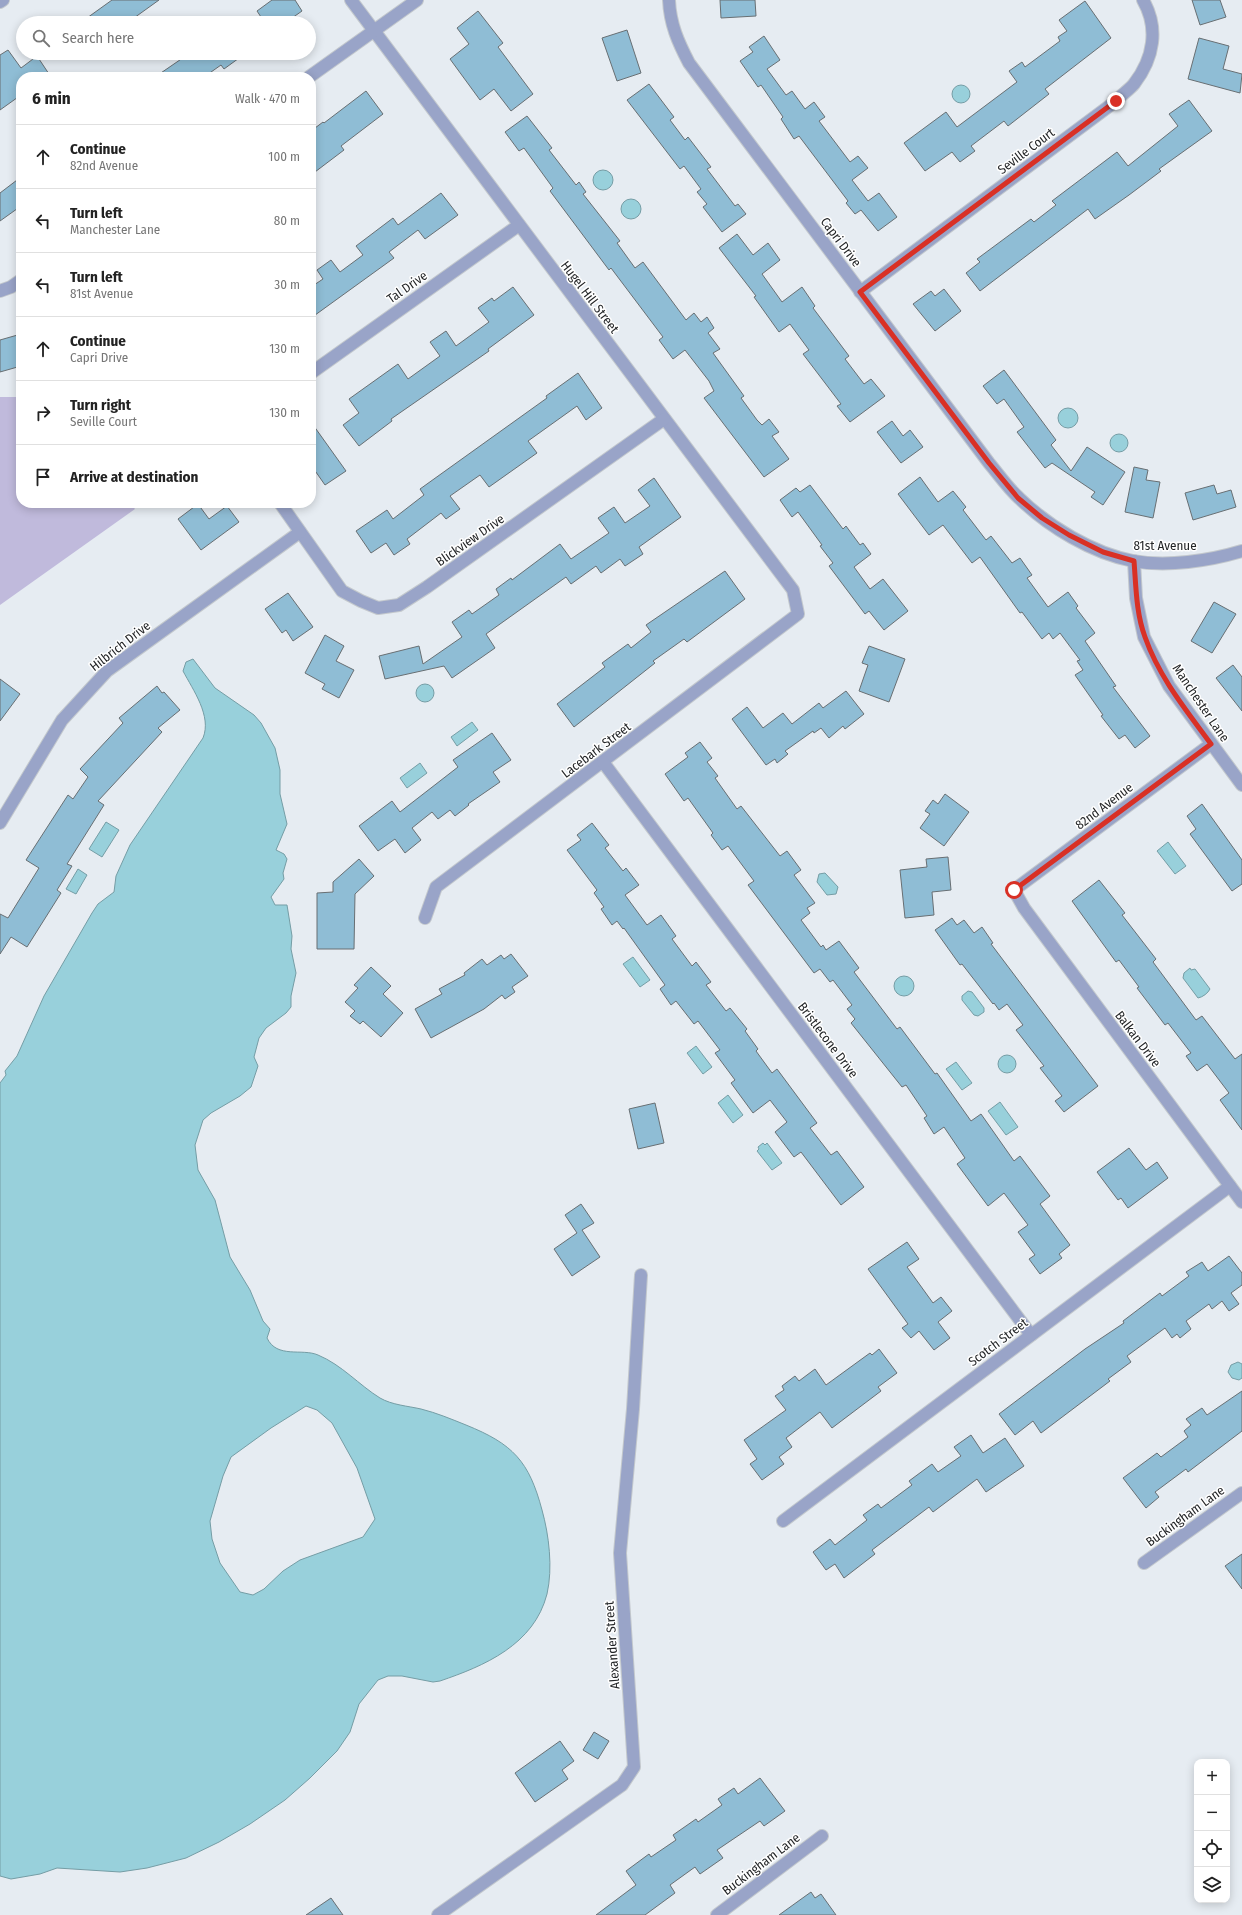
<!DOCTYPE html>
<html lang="en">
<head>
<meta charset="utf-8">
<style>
	:root { --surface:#fff; --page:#f2f2f2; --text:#222; --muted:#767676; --line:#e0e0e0 }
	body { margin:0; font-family:"Fira Sans Condensed",sans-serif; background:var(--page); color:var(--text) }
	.controls { position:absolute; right:12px; bottom:12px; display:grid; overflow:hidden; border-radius:8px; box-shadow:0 2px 10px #0003 }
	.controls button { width:36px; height:36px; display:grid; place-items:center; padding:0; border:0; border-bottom:1px solid var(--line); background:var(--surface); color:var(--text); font:20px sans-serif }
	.stop { position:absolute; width:12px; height:12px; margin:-9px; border:3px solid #d93025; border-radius:50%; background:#fff }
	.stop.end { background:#d93025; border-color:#fff; box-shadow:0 1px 4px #0008 }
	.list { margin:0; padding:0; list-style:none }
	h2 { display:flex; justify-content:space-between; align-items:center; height:52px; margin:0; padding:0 16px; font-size:17px }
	h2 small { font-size:13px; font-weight:400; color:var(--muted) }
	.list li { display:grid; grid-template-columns:26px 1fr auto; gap:12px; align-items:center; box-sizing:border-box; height:64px; padding:0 16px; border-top:1px solid var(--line) }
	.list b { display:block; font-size:15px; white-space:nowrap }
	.list p { margin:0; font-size:13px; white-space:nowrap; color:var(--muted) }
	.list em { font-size:13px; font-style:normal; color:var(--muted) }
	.icon { flex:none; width:22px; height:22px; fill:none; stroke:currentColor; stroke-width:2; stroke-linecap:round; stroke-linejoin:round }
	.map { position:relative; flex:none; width:1242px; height:1915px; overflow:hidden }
	.search { position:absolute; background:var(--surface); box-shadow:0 2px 10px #0003; left:16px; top:16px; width:300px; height:44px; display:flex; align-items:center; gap:10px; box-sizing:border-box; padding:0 14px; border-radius:22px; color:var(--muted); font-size:15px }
	.panel { position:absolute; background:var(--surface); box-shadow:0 2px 10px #0003; left:16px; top:72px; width:300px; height:436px; border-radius:16px }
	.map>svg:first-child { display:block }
	.green { fill:#c0badc }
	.water { fill:#98d0db; stroke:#759da5; fill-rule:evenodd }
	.building { fill:#8fbdd5; stroke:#686f73 }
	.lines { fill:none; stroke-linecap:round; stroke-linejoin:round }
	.street-casing { stroke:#c3c8cd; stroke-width:14 }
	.street { stroke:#99a4c8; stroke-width:12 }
	.route { stroke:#d93025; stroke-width:5 }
	.labels { text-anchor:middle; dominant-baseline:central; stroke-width:3; stroke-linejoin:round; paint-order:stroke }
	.street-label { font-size:13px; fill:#232527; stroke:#fff }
</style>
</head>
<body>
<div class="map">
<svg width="1242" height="1915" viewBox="0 0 1242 1915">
	<rect width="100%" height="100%" fill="#e6ecf2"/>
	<polygon class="green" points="0,397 21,397 21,503 130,503 135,509 0,605"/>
	<g class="water">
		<circle cx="961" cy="94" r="9"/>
		<circle cx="603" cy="180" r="10"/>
		<circle cx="631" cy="209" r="10"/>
		<circle cx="1068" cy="418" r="10"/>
		<circle cx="1119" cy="443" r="9"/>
		<path d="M193,659L215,688L254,715L261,723L275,748L280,770V794L287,824L276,850L284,854L287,859L283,873L284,879L271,897L275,905H287L292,936L291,949L296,973L291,996V1007L286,1013L266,1028L259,1038L254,1057L258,1066L251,1087L240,1096L211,1113L203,1120L195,1145L198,1170L215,1200L230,1257L250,1290L263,1321L270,1329L267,1338C277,1359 302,1348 318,1355C342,1365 359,1385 380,1398C392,1405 408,1406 421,1409C437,1413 451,1419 466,1425C513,1444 529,1461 542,1510C549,1535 553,1568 547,1594C534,1645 484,1666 440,1681L433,1682L402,1676H388L378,1680L359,1704L350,1732L337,1751L310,1778L285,1800L250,1824L219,1842L186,1858L147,1868L120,1872L57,1868L40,1874L11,1879L0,1876V1083L6,1075L5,1071L17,1056L44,996L92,913L98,904L114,892L116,876L130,845L203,738C212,716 193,690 183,671L186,662ZM306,1406L317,1410L332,1423L357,1468L375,1519L363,1537L300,1560L283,1571L264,1589L253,1595L240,1592L220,1563L212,1539L210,1521L223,1476L231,1457L271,1428Z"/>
		<circle cx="425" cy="693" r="9"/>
		<polygon points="472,722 478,730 457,746 451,737"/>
		<polygon points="420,763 427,773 407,788 400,778"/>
		<polygon points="106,822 119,830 102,857 89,849"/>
		<polygon points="1168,842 1186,866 1175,874 1157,851"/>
		<polygon points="78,869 87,875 76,894 66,889"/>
		<polygon points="825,873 838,887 836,894 827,895 817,882 819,874"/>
		<polygon points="633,957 650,980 640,987 623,964"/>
		<path d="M1190,968L1191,970L1195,969L1210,989C1208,993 1203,997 1198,998L1183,978L1184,973Z"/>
		<circle cx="904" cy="986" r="10"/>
		<polygon points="968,991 972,992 984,1008 984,1012 978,1016 974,1015 962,1000 962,996"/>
		<polygon points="696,1046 712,1067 703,1074 687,1053"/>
		<circle cx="1007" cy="1064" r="9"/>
		<polygon points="956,1062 972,1083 962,1090 946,1069"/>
		<polygon points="728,1095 743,1115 733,1123 718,1103"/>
		<polygon points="1000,1102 1018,1127 1006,1135 988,1111"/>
		<polygon points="763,1143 765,1145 767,1143 782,1163 772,1170 757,1151 759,1149 758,1147"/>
		<polygon points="1238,1362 1242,1364 1242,1378 1239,1380 1232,1378 1228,1372 1231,1365"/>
	</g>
	<g class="building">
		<polygon points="112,0 159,0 127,23 80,23"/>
		<polygon points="272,0 295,0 302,11 285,23 265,23 257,11"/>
		<polygon points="720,0 755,0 756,16 721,18"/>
		<polygon points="1192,0 1220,0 1226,17 1200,25"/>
		<polygon points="1085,1 1111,38 1045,89 1049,94 1008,126 1004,121 971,146 975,151 960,162 952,152 925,171 904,143 946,112 957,127 1017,82 1009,71 1022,62 1025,67 1060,41 1058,37 1067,31 1059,20"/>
		<polygon points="478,11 503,43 498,47 533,94 511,111 494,89 480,100 450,59 469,44 457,28"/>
		<polygon points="627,30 641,73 617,81 602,38"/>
		<polygon points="764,36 780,60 767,69 786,95 792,91 805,109 814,102 825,117 819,121 850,162 858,156 868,168 852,180 868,201 879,193 897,217 878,231 861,210 855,214 846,203 848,201 799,136 794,139 781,119 783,117 761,85 758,87 740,61 753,52 749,47"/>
		<polygon points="1199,38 1229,46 1223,69 1242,74 1240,93 1188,79"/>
		<polygon points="8,50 21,68 37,56 51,77 21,77 21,95 0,110 0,55"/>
		<polygon points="190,53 246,53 224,69 221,65 204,77 155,77"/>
		<polygon points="649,84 674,117 670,120 685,140 688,137 711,167 707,169 735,206 738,204 746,214 722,232 703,207 707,204 697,192 701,189 684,166 680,169 627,100"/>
		<polygon points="366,91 383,114 341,146 344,150 311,175 311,131 323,122 324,123"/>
		<polygon points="1189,100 1212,131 1159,169 1161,171 1129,195 1095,219 1088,209 980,291 966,273 980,262 977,259 1031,219 1034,222 1056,205 1052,201 1117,152 1128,166 1178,126 1169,114"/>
		<polygon points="527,116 552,148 549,150 576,185 579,182 586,192 583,194 620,241 617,243 635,268 643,262 686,320 694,313 701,322 707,317 714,328 708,333 720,349 713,353 744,396 741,398 757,420 762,425 769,419 779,432 772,436 789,459 764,477 704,398 714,391 709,381 685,350 673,359 659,340 663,337 611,268 609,270 550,191 553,188 524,148 519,151 505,132"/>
		<polygon points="21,177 21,206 0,221 0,193"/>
		<polygon points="441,193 458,215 425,239 418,230 389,252 394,258 311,318 311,287 323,279 317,270 331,260 340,272 363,255 356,246 393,218 398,225"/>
		<polygon points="737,234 753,255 768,243 780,260 762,274 782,302 802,287 815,306 813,308 849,356 845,359 864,384 871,379 885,396 850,422 837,406 841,404 803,354 809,350 790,324 779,332 754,297 756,296 719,248"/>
		<polygon points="513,287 534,315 488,349 489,351 391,419 392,421 359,446 343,425 359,413 349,399 398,364 408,379 440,356 430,342 446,331 456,346 489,322 478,308 492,298 494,301"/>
		<polygon points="944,289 961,311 935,331 913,304 931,291 935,296"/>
		<polygon points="21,334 21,366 0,372 0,340"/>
		<polygon points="1004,370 1056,440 1051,445 1071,471 1087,447 1125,472 1103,505 1091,497 1095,492 1052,463 1045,468 1017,432 1024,427 1004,399 997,404 983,386"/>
		<polygon points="578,373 602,408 586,420 577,406 528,441 537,453 489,487 480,475 450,496 460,509 446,519 441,513 407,539 410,544 394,555 386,543 371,553 356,531 387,510 393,519 424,495 420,489 547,398 546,396"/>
		<polygon points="892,421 903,436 910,430 923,447 901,463 877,432"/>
		<polygon points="311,422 346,471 325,485 311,465"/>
		<polygon points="1134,467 1148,470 1146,480 1160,482 1153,518 1125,512"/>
		<polygon points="920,477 938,502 953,491 966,507 963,510 986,540 991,536 1012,563 1020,558 1032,575 1027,578 1048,607 1068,592 1078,606 1076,608 1095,633 1085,641 1116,686 1113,687 1150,736 1135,748 1125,735 1119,739 1101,716 1103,715 1075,675 1083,670 1077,661 1080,660 1060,633 1053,639 1049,633 1042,639 1022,612 1020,613 980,557 972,563 943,525 929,535 898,494"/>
		<polygon points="654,478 681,517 639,547 643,554 625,566 620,559 601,573 596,566 571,584 566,577 486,634 495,648 452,678 444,666 385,679 379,656 419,646 423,664 462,637 452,622 469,610 472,614 499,595 496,589 511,578 512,580 560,544 571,559 609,533 598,518 614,507 625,523 650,506 638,490"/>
		<polygon points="810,485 843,529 846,526 860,545 863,543 871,554 854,567 870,589 883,579 908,611 884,630 869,611 865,614 829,566 833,563 820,546 822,545 798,512 792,517 780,500 796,488 800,492"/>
		<polygon points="1214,485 1217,494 1231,490 1236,507 1193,520 1185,493"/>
		<polygon points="198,504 209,519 227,506 239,522 201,550 178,519"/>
		<polygon points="725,571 745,599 687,642 684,639 653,661 655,663 574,727 557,704 605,667 602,663 628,644 631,648 651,632 646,625"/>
		<polygon points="288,593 313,627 293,641 286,630 282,633 265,609"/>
		<polygon points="1214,602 1236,614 1212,653 1191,641"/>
		<polygon points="325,635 344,646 336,661 354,670 339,698 322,689 325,684 305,673"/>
		<polygon points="869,646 905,659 889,702 859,691 868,665 862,663"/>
		<polygon points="1233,665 1242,677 1242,711 1216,678"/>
		<polygon points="0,679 20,694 0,721"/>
		<polygon points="157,686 162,693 164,692 180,710 158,728 162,732 98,801 104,805 67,864 72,866 57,890 61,893 27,947 11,937 0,954 0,914 8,918 39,868 26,860 68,795 73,799 88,777 80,769 123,723 119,718"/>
		<polygon points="846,691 864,714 845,729 843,726 829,738 821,728 814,733 813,731 785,751 788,754 777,763 775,759 766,765 732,719 747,707 763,728 783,713 792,724 819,703 823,708"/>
		<polygon points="492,733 511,760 493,772 500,782 468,804 469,805 455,816 450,810 438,819 432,812 412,828 421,840 405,853 395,839 378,851 359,826 392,801 400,812 458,767 453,760"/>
		<polygon points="700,742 712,758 707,762 718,776 715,778 737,809 741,806 780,856 787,851 801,870 794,875 815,903 807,908 810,913 801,920 821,947 823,945 826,950 839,941 859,968 854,972 897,1029 900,1027 935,1074 937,1073 971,1121 981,1114 1014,1161 1020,1156 1050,1196 1040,1204 1070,1245 1059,1254 1062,1258 1040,1274 1029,1259 1035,1255 1018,1232 1028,1225 1004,1193 988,1206 957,1164 965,1158 944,1127 934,1134 924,1118 927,1116 906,1085 902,1087 851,1023 855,1019 847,1009 852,1005 833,980 830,982 820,969 814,973 748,885 754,881 728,846 722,850 711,835 713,833 688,798 684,801 665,774 688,757 685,753"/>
		<polygon points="945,794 969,812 944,846 920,828 930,814 925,811 933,800 938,804"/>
		<polygon points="1202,804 1242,860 1242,884 1232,891 1190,834 1196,829 1187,816"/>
		<polygon points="592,823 609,845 605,848 623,871 626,868 639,885 625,895 647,925 661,915 676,936 672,939 692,966 696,962 711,982 706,985 726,1011 730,1008 747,1029 745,1031 758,1049 756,1051 772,1073 777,1069 817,1123 810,1128 831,1155 837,1151 864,1187 841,1205 801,1152 794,1157 775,1132 787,1122 770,1100 753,1113 731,1083 735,1080 715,1053 720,1050 698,1021 694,1024 676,1001 671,1005 660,989 665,985 624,928 623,929 617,921 612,925 601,909 604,907 594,893 597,890 567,850 581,840 577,835"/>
		<polygon points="948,857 951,890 932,892 934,915 905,918 900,870 927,867 926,859"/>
		<polygon points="359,859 374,876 355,894 354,949 317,949 317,893 333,892 333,882"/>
		<polygon points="1099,880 1125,913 1122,915 1156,959 1153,962 1196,1020 1202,1016 1235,1059 1242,1054 1242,1130 1220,1100 1229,1093 1207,1064 1197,1071 1186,1056 1191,1053 1168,1023 1165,1025 1137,988 1139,987 1119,960 1116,962 1072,901"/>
		<polygon points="952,918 957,925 964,920 974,933 982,927 993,943 991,944 1098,1086 1064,1112 1055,1101 1062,1096 1040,1068 1044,1066 1016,1030 1023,1025 1007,1004 999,1010 994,1003 993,1004 962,964 960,965 935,930"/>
		<polygon points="511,954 528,976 512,987 515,992 505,999 502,995 484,1009 431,1038 415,1009 442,994 439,989 465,975 464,973 482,959 487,965 501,955 504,959"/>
		<polygon points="371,967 391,986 383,994 403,1013 381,1037 363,1021 360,1024 350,1016 355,1011 345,1002 358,988 354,985"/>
		<polygon points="655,1103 664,1143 638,1149 629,1109"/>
		<polygon points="1129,1148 1146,1170 1157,1162 1168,1178 1128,1208 1121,1198 1118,1200 1097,1172"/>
		<polygon points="581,1204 594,1223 582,1230 600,1257 572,1276 554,1249 577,1233 565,1215"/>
		<polygon points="907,1242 919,1259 907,1267 933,1303 941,1297 952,1311 938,1322 950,1338 934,1350 919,1331 911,1338 902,1328 908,1324 868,1269"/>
		<polygon points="1229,1256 1242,1273 1242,1285 1231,1293 1239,1304 1229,1311 1222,1301 1212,1309 1209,1304 1186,1321 1191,1329 1180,1338 1177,1334 1172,1338 1165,1328 1127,1356 1131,1362 1108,1379 1110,1381 1041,1433 1033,1421 1015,1435 999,1414 1085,1349 1124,1323 1123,1321 1160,1293 1162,1296 1189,1276 1186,1272 1202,1262 1208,1271"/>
		<polygon points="879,1349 897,1373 878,1387 881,1391 832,1428 820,1412 786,1438 792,1447 779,1457 784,1464 762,1480 750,1464 757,1459 744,1440 786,1410 775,1396 784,1390 782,1386 795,1376 799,1381 815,1369 826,1385 870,1353 872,1355"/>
		<polygon points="1242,1391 1242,1431 1188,1472 1186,1469 1155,1492 1159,1497 1146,1508 1123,1478 1157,1453 1161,1457 1188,1437 1184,1431 1191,1425 1186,1419 1202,1408 1207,1415"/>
		<polygon points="971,1435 983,1453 1005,1438 1024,1466 986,1492 977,1479 933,1512 929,1507 872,1550 875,1554 844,1578 835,1564 826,1570 813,1552 830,1539 835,1545 867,1520 863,1515 878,1504 881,1508 912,1485 909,1481 932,1464 938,1472 961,1456 954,1447"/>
		<polygon points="1242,1554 1242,1589 1225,1566"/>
		<polygon points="594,1732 609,1741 598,1759 583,1750"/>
		<polygon points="560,1741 574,1761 562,1770 568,1779 535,1802 515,1773"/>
		<polygon points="760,1778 785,1811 764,1826 760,1821 717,1850 723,1858 700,1874 695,1867 670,1885 675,1893 645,1915 596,1915 636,1885 626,1871 649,1854 651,1857 676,1840 673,1835 696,1819 698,1822 722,1805 718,1799 734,1788 738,1794"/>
		<polygon points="811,1892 815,1898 821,1894 836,1915 779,1915"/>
		<polygon points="331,1898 343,1915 306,1915"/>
	</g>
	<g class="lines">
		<g class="street-casing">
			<g id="street">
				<polyline points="351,0 793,590 798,614 436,887 425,918"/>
				<path d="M669,0C670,24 678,42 689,63L989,463C999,475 1008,488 1019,498C1049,527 1092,553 1133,561C1167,567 1209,561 1242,551"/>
				<polyline points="0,2 3,0"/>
				<polyline points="309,77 417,0"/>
				<polyline points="0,291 11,287 21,280"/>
				<path d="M860,292L1116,101C1121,95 1129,90 1134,84C1154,58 1159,28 1143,0"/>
				<polyline points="311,373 519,225"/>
				<polyline points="280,503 342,591 361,601 378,608 399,605 427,587 664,419"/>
				<polyline points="1134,561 1136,598 1144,637 1169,686 1242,785"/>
				<polyline points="1211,744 1014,890 1024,908 1242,1202"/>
				<polyline points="603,762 1031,1335"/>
				<polyline points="0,823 62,720 107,671 300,532"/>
				<polyline points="783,1521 1230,1186"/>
				<polyline points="1144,1563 1242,1493"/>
				<polyline points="438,1915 622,1785 634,1767 620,1553 633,1409 641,1275"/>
				<polyline points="717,1915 822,1836"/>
			</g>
		</g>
		<use href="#street" class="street"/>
	</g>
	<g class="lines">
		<path class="route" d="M1014,890L1211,744C1186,710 1159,677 1145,637C1136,613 1136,586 1134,561L1103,552L1069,535L1042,518L1018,498L989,463L860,292L1116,101"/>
	</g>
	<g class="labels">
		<g class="street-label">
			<text transform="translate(1026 151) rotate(-37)">Seville Court</text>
			<text transform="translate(841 242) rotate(53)">Capri Drive</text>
			<text transform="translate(407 287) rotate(-35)">Tal Drive</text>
			<text transform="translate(590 297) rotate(53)">Hugel Hill Street</text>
			<text transform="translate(470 540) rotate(-35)">Blickview Drive</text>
			<text x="1165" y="545">81st Avenue</text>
			<text transform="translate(120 646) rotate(-38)">Hilbrich Drive</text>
			<text transform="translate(1201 703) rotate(56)">Manchester Lane</text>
			<text transform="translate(596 750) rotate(-37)">Lacebark Street</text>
			<text transform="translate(1104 806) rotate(-37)">82nd Avenue</text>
			<text transform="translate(1138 1039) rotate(53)">Balkan Drive</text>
			<text transform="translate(828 1040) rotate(53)">Bristlecone Drive</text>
			<text transform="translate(998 1342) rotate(-37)">Scotch Street</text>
			<text transform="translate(1185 1516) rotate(-36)">Buckingham Lane</text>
			<text transform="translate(612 1645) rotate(-94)">Alexander Street</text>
			<text transform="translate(761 1864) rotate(-37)">Buckingham Lane</text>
		</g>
	</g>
</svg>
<div class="controls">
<button>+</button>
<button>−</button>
<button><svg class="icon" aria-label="locate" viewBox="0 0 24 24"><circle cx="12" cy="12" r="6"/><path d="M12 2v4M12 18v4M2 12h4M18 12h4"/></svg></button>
<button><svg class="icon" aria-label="layers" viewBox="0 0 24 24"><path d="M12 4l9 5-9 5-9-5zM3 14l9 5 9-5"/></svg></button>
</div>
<div class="stop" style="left:1014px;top:890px"></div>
<div class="stop end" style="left:1116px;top:101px"></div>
<div class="search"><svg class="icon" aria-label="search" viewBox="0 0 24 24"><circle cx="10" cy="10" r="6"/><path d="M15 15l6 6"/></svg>Search here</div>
<section class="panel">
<h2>6 min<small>Walk · 470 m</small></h2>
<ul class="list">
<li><svg class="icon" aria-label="ahead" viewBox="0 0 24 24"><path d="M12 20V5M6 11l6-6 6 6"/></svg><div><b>Continue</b><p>82nd Avenue</p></div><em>100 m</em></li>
<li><svg class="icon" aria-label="left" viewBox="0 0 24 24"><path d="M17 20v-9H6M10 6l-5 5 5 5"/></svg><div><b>Turn left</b><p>Manchester Lane</p></div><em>80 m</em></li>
<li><svg class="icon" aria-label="left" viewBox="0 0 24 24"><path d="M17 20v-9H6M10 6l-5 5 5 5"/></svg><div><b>Turn left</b><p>81st Avenue</p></div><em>30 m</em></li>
<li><svg class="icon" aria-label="ahead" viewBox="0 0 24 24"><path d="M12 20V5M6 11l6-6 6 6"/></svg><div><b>Continue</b><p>Capri Drive</p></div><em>130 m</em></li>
<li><svg class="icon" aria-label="right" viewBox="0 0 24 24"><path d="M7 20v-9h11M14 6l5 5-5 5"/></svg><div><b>Turn right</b><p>Seville Court</p></div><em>130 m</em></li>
<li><svg class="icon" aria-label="arrive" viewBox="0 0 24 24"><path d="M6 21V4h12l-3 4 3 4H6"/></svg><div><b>Arrive at destination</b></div></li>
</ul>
</section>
</div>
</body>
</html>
